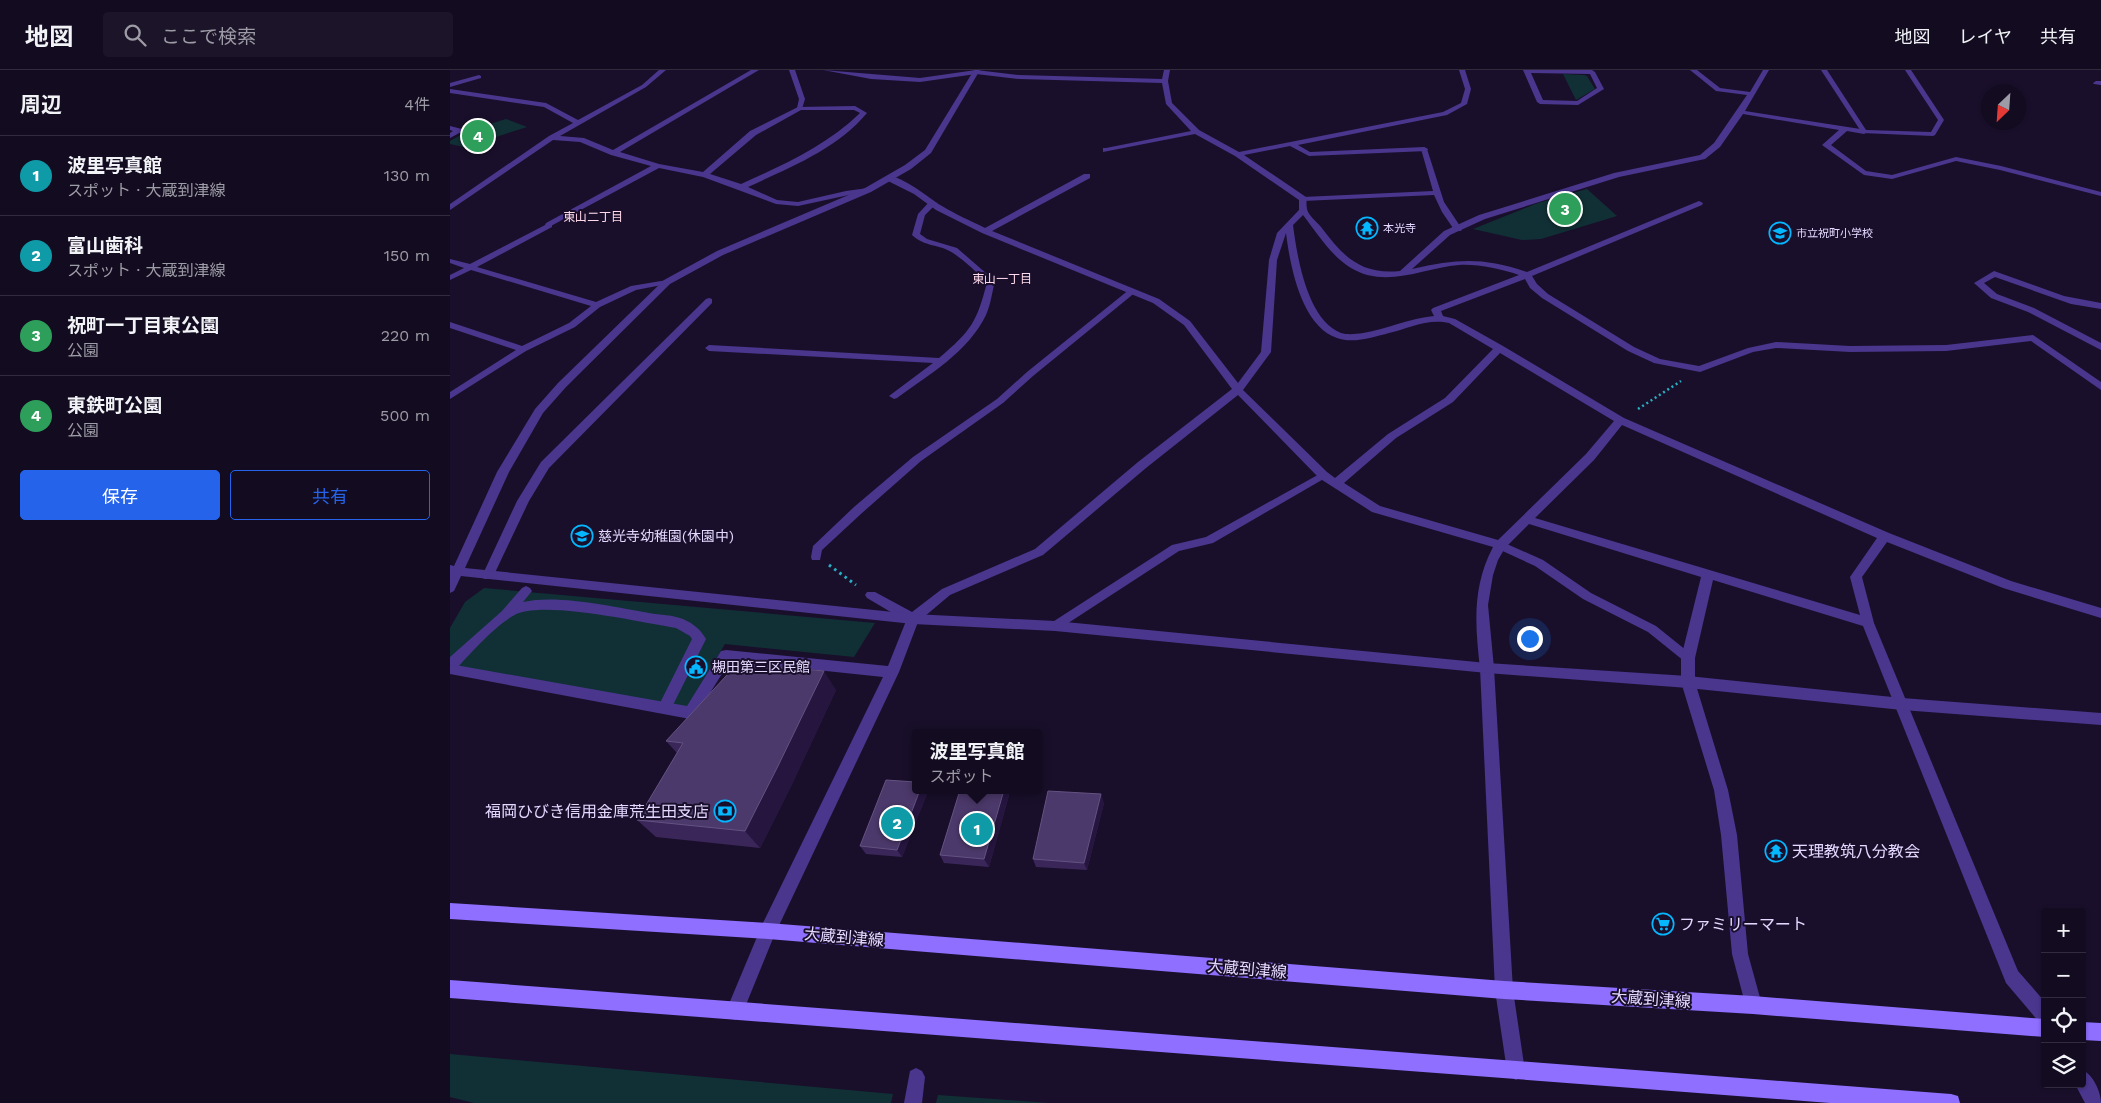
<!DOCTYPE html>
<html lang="ja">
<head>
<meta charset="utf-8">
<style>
	:root { --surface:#130b20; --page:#1c1429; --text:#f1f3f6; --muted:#9d9ba5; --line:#322b3e; --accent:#2563eb }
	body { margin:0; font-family:"Work Sans","Noto Sans JP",sans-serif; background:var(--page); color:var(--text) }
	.controls { position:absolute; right:15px; bottom:15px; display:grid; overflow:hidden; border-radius:5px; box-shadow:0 1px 4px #0004 }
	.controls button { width:45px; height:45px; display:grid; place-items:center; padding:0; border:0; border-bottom:1px solid var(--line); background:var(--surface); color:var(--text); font:25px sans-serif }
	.compass { position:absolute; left:1531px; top:15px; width:45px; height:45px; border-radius:50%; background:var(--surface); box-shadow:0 1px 4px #0004; rotate:205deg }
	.you { position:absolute; left:1079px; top:568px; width:18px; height:18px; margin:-12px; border:4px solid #fff; border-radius:50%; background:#1a73e8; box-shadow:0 0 0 8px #1a73e833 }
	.badge { display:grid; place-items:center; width:32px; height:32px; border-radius:50%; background:var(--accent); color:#fff; font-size:16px; font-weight:700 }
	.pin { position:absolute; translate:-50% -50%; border:2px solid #fff; box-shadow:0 1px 5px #0006 }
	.popup { position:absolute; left:462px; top:659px; width:130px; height:65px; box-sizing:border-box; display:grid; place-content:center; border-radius:5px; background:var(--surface); filter:drop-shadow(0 1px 4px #0005); font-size:16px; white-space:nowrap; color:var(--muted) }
	.popup b { font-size:19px; color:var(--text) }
	.popup::after { content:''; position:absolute; left:50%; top:100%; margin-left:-10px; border:10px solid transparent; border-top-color:var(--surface) }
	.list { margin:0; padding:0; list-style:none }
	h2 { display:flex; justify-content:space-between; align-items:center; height:65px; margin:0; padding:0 20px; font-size:21px }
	h2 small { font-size:16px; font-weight:400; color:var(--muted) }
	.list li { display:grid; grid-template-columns:32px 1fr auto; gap:15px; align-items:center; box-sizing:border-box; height:80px; padding:0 20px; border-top:1px solid var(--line) }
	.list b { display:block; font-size:19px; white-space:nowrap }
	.list p { margin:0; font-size:16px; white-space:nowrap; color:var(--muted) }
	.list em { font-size:16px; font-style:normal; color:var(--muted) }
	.actions { display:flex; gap:10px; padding:15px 20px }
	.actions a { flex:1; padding:11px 0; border:1px solid var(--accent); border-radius:5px; text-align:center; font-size:18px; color:var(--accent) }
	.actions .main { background:var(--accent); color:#fff }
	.icon { flex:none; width:28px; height:28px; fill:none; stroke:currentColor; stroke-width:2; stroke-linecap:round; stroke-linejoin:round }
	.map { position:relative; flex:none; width:1651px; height:1033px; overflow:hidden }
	header { display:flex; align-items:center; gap:30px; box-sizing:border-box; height:70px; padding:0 25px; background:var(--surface); border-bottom:1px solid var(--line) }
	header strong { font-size:24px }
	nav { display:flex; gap:28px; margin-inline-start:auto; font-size:18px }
	.search { width:350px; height:45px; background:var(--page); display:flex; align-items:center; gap:12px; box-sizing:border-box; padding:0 18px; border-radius:5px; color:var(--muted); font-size:19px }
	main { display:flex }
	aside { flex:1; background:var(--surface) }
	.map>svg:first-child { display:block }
	.green { fill:#113035 }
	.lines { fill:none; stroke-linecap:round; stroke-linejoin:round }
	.path-far1 { stroke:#27b0c4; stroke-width:2.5; stroke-dasharray:2 3; stroke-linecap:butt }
	.path { stroke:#27b0c4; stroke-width:3; stroke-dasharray:2.5 4; stroke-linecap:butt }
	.service { fill:#4a368d; fill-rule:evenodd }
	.pedestrian { fill:#4a368d; fill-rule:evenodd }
	.minor { fill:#4a368d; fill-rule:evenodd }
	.tertiary { fill:#4a368d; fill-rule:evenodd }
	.secondary { fill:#8e6fff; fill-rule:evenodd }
	.wall { fill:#3a2659 }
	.shaded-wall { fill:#25153f }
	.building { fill:#4c396b; stroke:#645282 }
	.labels { text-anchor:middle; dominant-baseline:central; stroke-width:4; stroke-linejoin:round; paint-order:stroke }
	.far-poi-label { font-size:11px; fill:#e4d8ff; stroke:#190f2b; text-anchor:start }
	.far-neighbourhood-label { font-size:12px; fill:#ffdaeb; stroke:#190f2b }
	.poi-label { font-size:14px; fill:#e4d8ff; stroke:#190f2b; text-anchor:start }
	.near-poi-label { font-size:16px; fill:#e4d8ff; stroke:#190f2b; text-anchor:start }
	.near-street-label { font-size:16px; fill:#e4d8ff; stroke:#190f2b }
</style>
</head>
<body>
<header>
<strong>地図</strong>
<div class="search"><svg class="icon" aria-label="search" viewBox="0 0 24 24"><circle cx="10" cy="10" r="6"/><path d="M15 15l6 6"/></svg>ここで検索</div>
<nav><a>地図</a><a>レイヤ</a><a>共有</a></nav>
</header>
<main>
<aside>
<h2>周辺<small>4件</small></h2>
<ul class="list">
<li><span class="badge" style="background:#0f9aa8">1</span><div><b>波里写真館</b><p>スポット · 大蔵到津線</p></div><em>130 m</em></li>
<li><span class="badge" style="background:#0f9aa8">2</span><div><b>富山歯科</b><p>スポット · 大蔵到津線</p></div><em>150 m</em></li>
<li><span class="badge" style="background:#2e9e5b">3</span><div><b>祝町一丁目東公園</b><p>公園</p></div><em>220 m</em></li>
<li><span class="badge" style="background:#2e9e5b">4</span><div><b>東鉄町公園</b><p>公園</p></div><em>500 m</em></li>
</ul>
<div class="actions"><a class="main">保存</a><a>共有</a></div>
</aside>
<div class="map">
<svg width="1651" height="1033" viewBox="0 0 1651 1033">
	<rect width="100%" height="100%" fill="#190f2b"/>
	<g class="green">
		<polygon points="1113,4 1134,5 1137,6 1145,19 1126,30"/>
		<polygon points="56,49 77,57 14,77 0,74 0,71 18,61"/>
		<polygon points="1137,119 1167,146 1091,169 1072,170 1023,159 1088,133"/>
		<polygon points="34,518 425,553 404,587 275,574 237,637 0,595 0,558 15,532"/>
		<polygon points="0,984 443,1024 441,1033 24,1033 0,1027"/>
		<polygon points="488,1025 599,1033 486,1033"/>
	</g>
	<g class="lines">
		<polyline class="path-far1" points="1188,339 1231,311"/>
		<polyline class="path" points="379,495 406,515"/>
		<g class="service">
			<polygon points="339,0 345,0 355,29 352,39 347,38 349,29"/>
			<polygon points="1371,0 1377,0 1416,60 1481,62 1488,50 1455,0 1461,0 1494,50 1485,65 1483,66 1412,63"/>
			<polygon points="974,77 977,79 994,132 1012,159 1011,161 1005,161 992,142 984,125 853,131 849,129 853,127 983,121 971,79"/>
			<path d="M480,131L487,133L475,145L470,164L477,169L507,178L545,211C542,222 541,234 536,245C518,282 480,304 447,328L444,329L439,326L483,293L259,281L255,278L259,275L489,288C521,261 527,252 537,212C526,202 515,191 503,183C490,174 474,177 462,165L468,144Z"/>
			<polygon points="99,153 102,153 102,157 27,197 146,232 181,216 217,210 221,212 217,214 186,220 150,237 125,257 76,281 0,329 0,322 66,280 0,258 0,252 72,276 119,253 141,236 21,200 0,210 0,205 14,198 0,193 0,189 20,194"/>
			<polygon points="680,219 687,221 583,306 553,333 471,391 412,443 372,480 370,490 362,490 361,487 363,476 404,437 463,387 547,329 577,302"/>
			<polygon points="873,402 877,403 878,405 877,407 763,473 729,481 609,559 601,559 599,556 601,553 722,475 756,467"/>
			<polygon points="1050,471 1093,490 1141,523 1206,556 1242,585 1244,588 1242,591 1238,593 1234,591 1198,562 1133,529 1085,496 1046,478 1045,475 1046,472"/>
		</g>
		<g class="pedestrian">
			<path d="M76,516L80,518L82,521L73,532C108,524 164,537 199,543C210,545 223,545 233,549C244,554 250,559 256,569L222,637L217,639L212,637L210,633L242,569L240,566L226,558C190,552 101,532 69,543C50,550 20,584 6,599L0,600V587L52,541L72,518Z"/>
			<polygon points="466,998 472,1001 475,1007 472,1033 454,1033 460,1001"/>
		</g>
		<g class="minor">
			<path d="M209,0H216L196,17L110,66L134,68L163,80L301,0H309L170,82L209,94L253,102L300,61L348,37L405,36L417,43C387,79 339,98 298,117L327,130L348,132L396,121L418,118L422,120L348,136L326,134L253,107L209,98L99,157L95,155L96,153L201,96L161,85L130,72L103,70L0,140V134L99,66L123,53L94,37L0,23V19L96,33L128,50L192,15ZM351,40H404L410,43C376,76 333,95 291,114L260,104L306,65Z"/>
			<path d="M373,0L470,8L526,0L569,5L712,9L714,0H720L718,11L722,33L749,60L789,82L993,42L1011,33L1015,19L1009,0H1015L1021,19L1017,34L997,45L848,75L860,82L974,77L978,79L977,81L859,86L840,76L794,85L856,127C857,131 856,135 857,139C858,145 867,152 871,157C893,186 910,205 950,201L994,161L1029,145L1164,103L1250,85L1264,73L1297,25L1266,21L1240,0H1247L1270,18L1300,22L1313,0H1319L1295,41L1417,60L1418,62L1414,64L1397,61L1381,75L1416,101L1442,105L1506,87L1551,96L1651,122V126L1550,100L1506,91L1442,109L1414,105L1372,75L1389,60L1293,44L1270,77L1255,89L1169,107L1035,149L1000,165L962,199C1008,189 1032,187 1077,202L1249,131L1253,133L1252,135L1082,206L1087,214L1098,224L1184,277L1210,289L1249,296L1298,278L1326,272L1400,276L1496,275L1583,265L1651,312V320L1581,271L1496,281L1400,282L1326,278L1303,282L1250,302L1204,293L1178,281L1092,228L1080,218L1075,209L991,241L993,246L1005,249L1053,276L1174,348L1439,463L1561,511L1651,538V548L1553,518L1437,472L1412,507L1424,553L1568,901L1595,932V955L1589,952L1556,913L1413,556L1263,510L1245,588V612L1278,720L1287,765L1298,884L1312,935L1309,941L1303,944L1297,941L1282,884L1271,765L1264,720L1231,612V588L1251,507L1079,454L1055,478L1048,490L1043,505L1038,535L1044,598L1063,920L1075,1001L1072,1007L1066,1010L1060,1007L1057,1001L1045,920L1030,598C1025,555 1022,517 1043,477L922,442L869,408L788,325L696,398L593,485L500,525L468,552L449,602L324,866L291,947L285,950L279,947L276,941L312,855L433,607L280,591L245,647L240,649L0,604V594L237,636L271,581L276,580L438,596L456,551L417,528L415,525L417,522H425L462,542L492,519L585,479L688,392L782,319L734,255L703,233L532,163L486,140L464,124L436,110V106C453,105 478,128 492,136C505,144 521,151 535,158L634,104H640V108L542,161L709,229L740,251L788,313L811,282L819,190L827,163L849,140V130L785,86L745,64L653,82V78H656L741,61L716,34L712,13L569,9L526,4L470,12L421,9ZM853,145C867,163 881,186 901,198C936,219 973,198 1009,195C1029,194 1050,199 1069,205L983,238L981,240L984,246C960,248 937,259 913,263C906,264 898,265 891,263C857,250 847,186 843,155ZM836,163C840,195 851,256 887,268C903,274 924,267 939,263C959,258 978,248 999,253L1043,279L995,328L938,364L885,408L877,402L793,320L821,282L827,190ZM1050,283L1164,351L1136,384L1048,470L930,436L894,413L946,368L1003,332ZM1172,355L1427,468L1400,507L1410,545L1085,448L1144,390Z"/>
			<path d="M1073,0H1142L1145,2L1154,19L1128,35L1090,34L1087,32ZM1081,3L1140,4L1147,18L1127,31L1093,30Z"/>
			<polygon points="29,5 31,6 31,8 0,17 0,13"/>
			<polygon points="1646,11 1651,11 1651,15 1644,14 1643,13"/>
			<polygon points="0,56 12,59 13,61 0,68 0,63 3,61 0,60"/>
			<polygon points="1544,201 1614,226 1651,233 1651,239 1621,234 1545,207 1534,213 1547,224 1584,238 1651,273 1651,280 1578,242 1541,228 1524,213"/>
			<polygon points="259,228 262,229 262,233 99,398 79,431 42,509 34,509 32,506 67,431 91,392 256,229"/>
		</g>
		<g class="tertiary">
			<polygon points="524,0 530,0 481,83 461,99 421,122 273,185 220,214 116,317 93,343 59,402 15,498 463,544 605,551 1037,593 1238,606 1452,628 1651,643 1651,655 1452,640 1238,618 1037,603 605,561 463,554 11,506 4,521 0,523 0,495 4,496 47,402 85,339 108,313 214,210 267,181 415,118 455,95 475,80"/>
			<path d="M1632,1000C1643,1004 1651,1022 1651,1033H1635L1625,1014H1632Z"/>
		</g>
		<g class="secondary">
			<polygon points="0,833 318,853 1054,911 1303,926 1595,949 1595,967 1303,944 1054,929 318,869 0,849"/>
			<polygon points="0,910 1501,1024 1508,1026 1510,1033 1380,1033 0,928"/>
			<polygon points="1632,952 1651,953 1651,971 1632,970"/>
		</g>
	</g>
	<g class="wall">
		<polygon points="386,620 342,714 310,778 206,767 187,750 227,683 216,671"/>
		<polygon points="466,720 477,720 478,721 452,787 416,784 410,776"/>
		<polygon points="510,720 557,720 559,725 539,797 494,793 490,785"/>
		<polygon points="654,733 637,800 586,797 583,789"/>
	</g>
	<g class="shaded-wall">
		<polygon points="374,601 386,620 342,714 310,778 295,761"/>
		<polygon points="470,720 477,720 478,721 452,787 447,780"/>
		<polygon points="554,720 557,720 559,725 539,797 534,789"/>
		<polygon points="651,724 654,733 637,800 634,793"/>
	</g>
	<g class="building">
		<polygon points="288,593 374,601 328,696 295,761 187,750 233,673 216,671"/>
		<polygon points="436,710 466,712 466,720 470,720 447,780 410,776"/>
		<polygon points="510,720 554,720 534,789 490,785"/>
		<polygon points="598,721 651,724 634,793 583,789"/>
	</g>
	<defs>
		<g id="temple-ring" transform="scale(1.125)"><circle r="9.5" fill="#190f2b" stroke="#04b7ff" stroke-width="1.5"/><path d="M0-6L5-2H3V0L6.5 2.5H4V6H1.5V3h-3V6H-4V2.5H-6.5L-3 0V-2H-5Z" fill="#04b7ff"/></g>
		<g id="school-ring" transform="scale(1.125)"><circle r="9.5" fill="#190f2b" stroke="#04b7ff" stroke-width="1.5"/><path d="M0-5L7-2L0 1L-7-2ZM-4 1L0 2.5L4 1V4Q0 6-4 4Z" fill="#04b7ff"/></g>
		<g id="civic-ring" transform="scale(1.125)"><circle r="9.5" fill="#190f2b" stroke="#04b7ff" stroke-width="1.5"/><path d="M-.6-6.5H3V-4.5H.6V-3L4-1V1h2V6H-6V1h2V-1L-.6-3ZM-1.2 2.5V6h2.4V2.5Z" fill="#04b7ff"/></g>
		<g id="bank-ring" transform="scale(1.125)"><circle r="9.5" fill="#190f2b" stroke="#04b7ff" stroke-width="1.5"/><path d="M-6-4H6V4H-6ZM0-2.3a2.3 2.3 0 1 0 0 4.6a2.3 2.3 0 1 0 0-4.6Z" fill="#04b7ff"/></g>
		<g id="supermarket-ring" transform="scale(1.125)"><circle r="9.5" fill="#190f2b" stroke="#04b7ff" stroke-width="1.5"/><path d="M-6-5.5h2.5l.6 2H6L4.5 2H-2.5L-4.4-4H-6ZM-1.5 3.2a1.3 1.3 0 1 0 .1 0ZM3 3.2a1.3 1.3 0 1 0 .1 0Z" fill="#04b7ff"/></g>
	</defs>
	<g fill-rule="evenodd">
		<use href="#temple-ring" x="917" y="158"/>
		<use href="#school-ring" x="1330" y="163"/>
		<use href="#school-ring" x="132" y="466"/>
		<use href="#civic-ring" x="246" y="597"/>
		<use href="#bank-ring" x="275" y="741"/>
		<use href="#temple-ring" x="1326" y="781"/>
		<use href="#supermarket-ring" x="1213" y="854"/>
	</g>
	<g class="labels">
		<g class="far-poi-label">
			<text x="933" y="158">本光寺</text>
			<text x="1346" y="163">市立祝町小学校</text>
		</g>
		<g class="far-neighbourhood-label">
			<text x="143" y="147">東山二丁目</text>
			<text x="552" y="209">東山一丁目</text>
		</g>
		<g class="poi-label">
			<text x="148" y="466">慈光寺幼稚園(休園中)</text>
			<text x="262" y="597">槻田第三区民館</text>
		</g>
		<g class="near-poi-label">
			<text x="259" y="741" text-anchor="end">福岡ひびき信用金庫荒生田支店</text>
			<text x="1342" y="781">天理教筑八分教会</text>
			<text x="1229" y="854">ファミリーマート</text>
		</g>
		<g class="near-street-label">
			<text transform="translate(394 867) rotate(5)">大蔵到津線</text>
			<text transform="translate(797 899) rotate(5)">大蔵到津線</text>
			<text transform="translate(1201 929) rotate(4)">大蔵到津線</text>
		</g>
	</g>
</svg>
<div class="controls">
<button>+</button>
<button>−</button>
<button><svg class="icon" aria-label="locate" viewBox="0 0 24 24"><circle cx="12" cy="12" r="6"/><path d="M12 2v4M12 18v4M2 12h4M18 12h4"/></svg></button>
<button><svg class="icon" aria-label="layers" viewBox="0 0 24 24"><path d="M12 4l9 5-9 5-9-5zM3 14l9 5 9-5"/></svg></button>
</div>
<svg class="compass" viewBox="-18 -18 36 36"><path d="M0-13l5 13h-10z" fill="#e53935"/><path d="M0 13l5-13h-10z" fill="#9d9ba5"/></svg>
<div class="you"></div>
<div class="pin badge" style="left:527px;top:759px;background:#0f9aa8">1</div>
<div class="popup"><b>波里写真館</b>スポット</div>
<div class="pin badge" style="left:447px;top:753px;background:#0f9aa8">2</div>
<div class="pin badge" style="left:1115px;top:139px;background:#2e9e5b">3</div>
<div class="pin badge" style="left:28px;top:66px;background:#2e9e5b">4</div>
</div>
</main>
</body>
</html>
